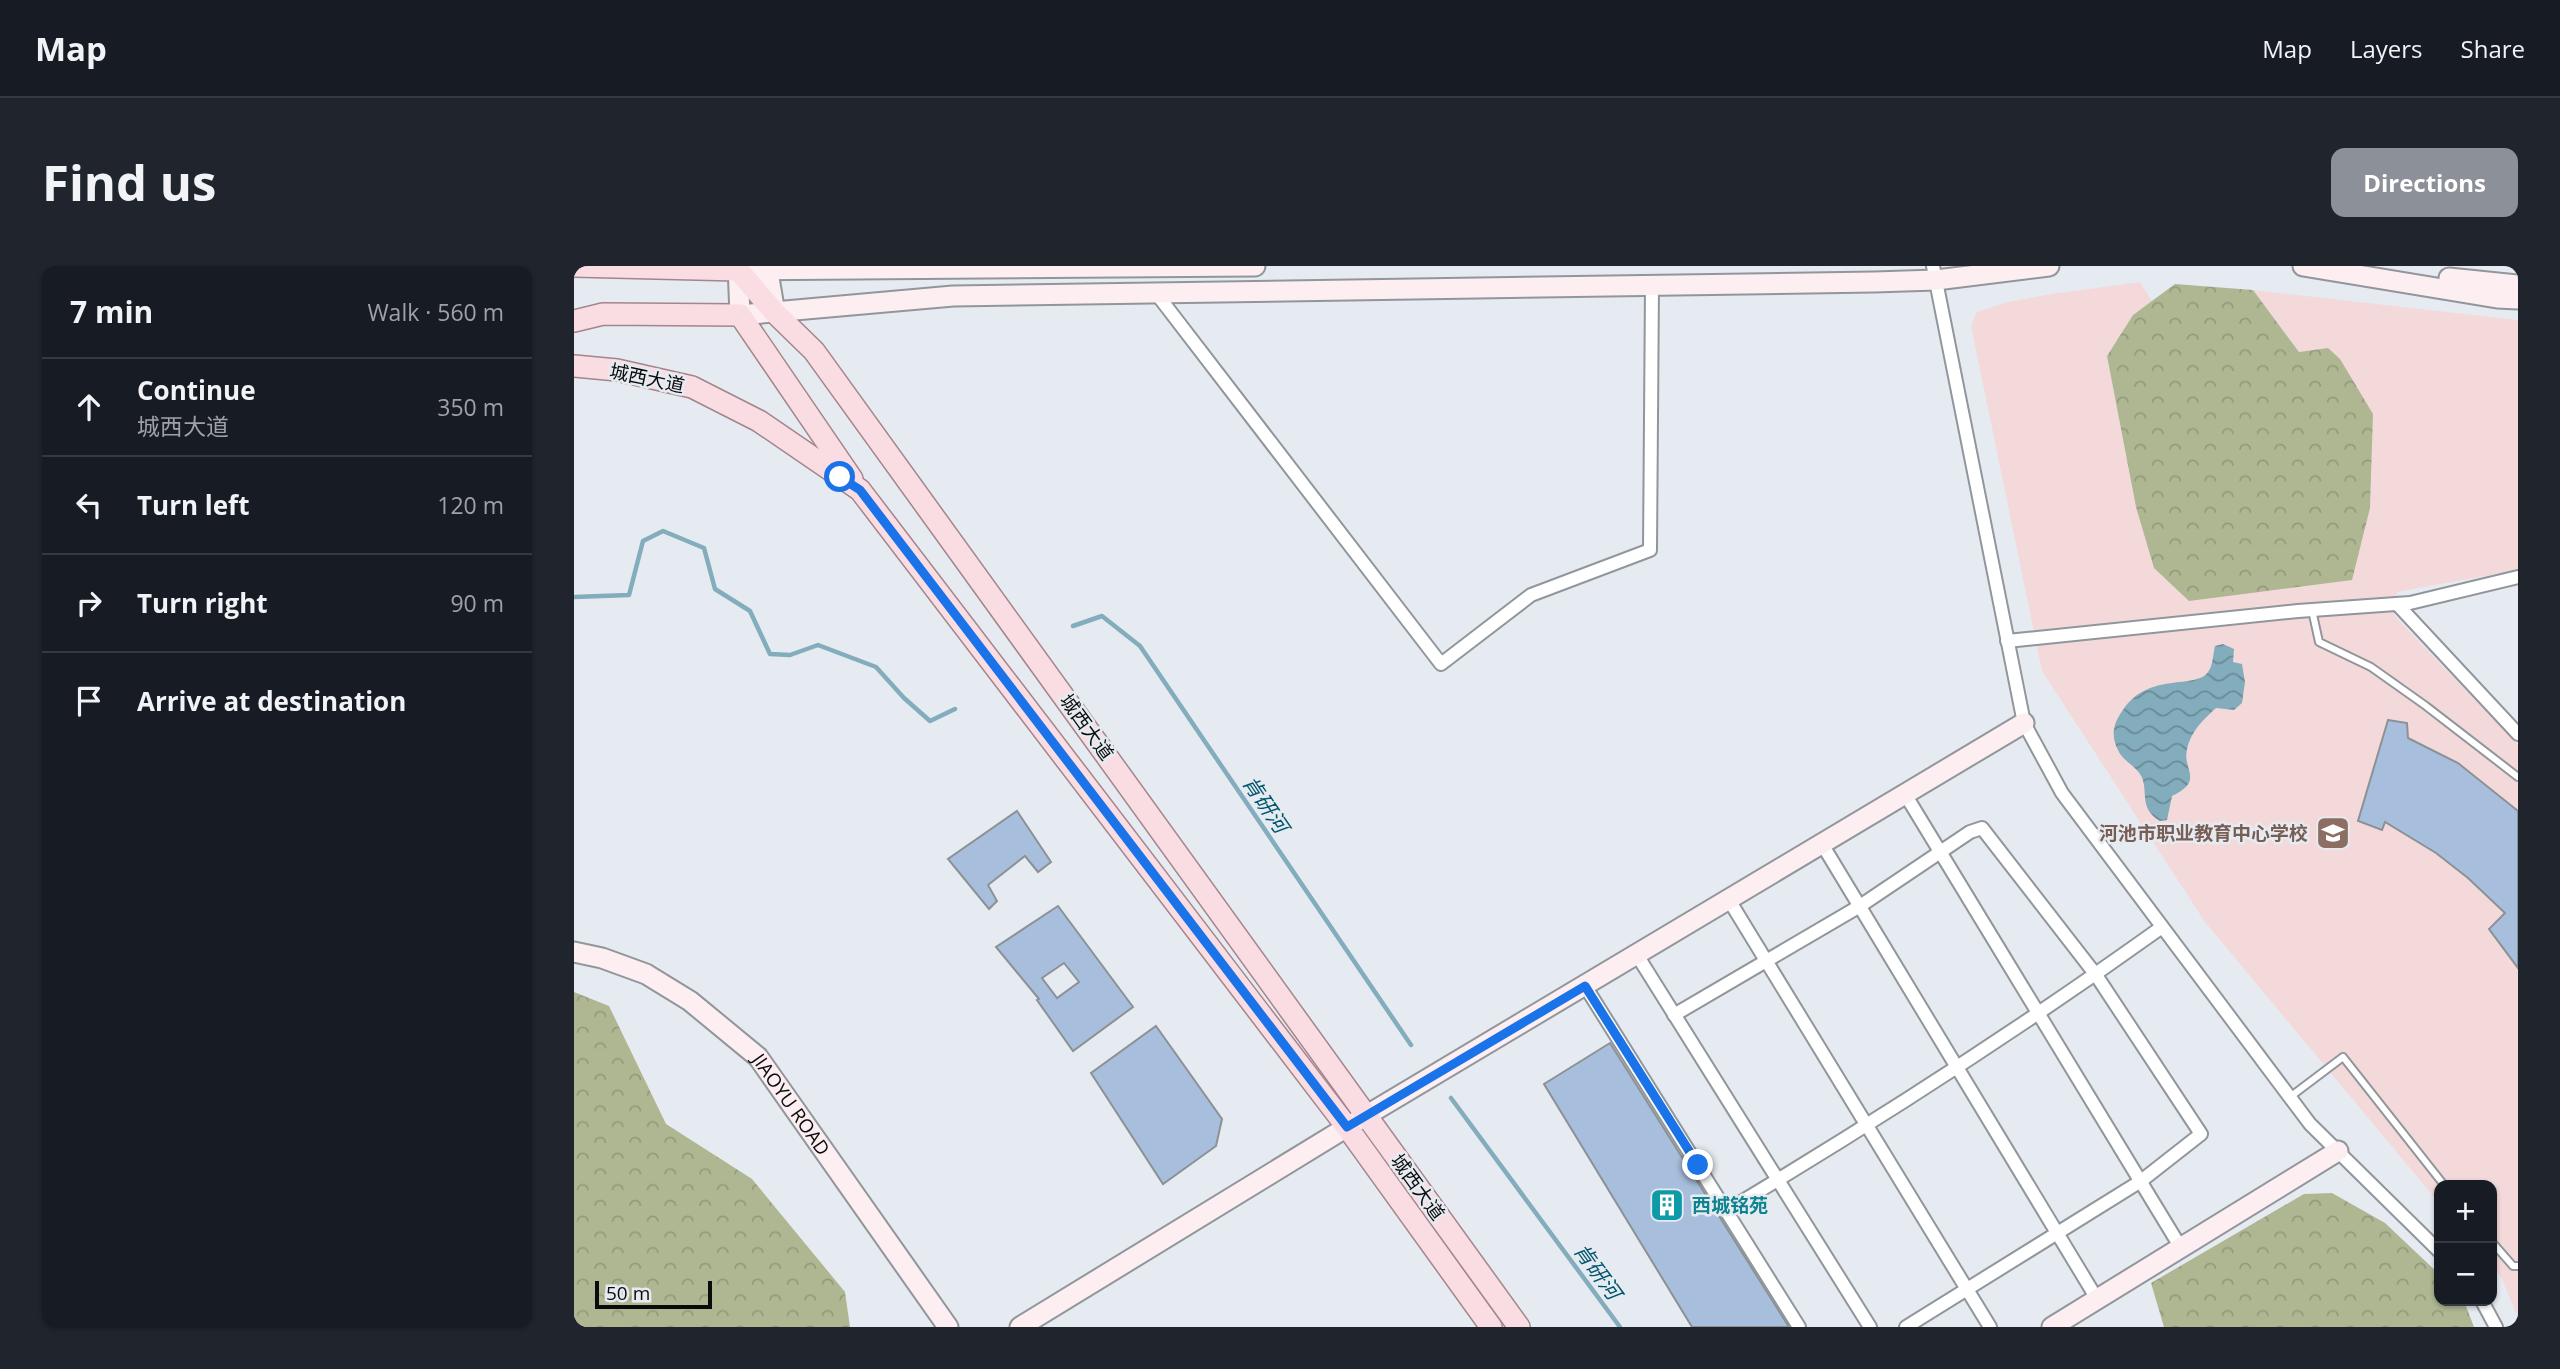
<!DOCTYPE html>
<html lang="en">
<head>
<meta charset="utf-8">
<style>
	:root { --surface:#171b24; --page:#20242c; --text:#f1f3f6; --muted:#9ea1a6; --line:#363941; --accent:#8c9099 }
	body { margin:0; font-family:"Open Sans","Noto Sans SC",sans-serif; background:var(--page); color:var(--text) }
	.controls { position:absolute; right:21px; bottom:21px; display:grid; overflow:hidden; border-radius:14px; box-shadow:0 2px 5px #0004 }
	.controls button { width:63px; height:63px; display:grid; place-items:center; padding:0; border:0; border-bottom:2px solid var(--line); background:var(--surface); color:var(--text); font:35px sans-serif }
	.scale { position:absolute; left:21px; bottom:18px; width:117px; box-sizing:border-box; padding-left:7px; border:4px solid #0a0b0d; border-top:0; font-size:19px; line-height:24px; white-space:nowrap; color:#0a0b0d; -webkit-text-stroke:5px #e6ebf1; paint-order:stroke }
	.stop { position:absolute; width:21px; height:21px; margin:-16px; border:5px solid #1a73e8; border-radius:50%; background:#fff }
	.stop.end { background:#1a73e8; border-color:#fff; box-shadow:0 2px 7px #0008 }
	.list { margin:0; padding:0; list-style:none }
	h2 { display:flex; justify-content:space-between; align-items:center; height:91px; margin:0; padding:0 28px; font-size:30px }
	h2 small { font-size:23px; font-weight:400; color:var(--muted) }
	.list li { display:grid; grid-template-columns:46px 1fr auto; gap:21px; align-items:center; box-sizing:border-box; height:98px; padding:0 28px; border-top:2px solid var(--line) }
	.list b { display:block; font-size:26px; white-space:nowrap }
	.list p { margin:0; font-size:23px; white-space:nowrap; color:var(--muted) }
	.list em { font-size:23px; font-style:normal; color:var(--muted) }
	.icon { flex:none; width:38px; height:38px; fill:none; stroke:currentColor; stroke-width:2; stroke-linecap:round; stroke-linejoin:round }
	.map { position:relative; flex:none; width:1944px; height:1061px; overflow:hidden; border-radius:14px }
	header { display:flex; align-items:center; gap:42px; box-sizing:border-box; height:98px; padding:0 35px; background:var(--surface); border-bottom:2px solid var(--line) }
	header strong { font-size:33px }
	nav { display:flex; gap:38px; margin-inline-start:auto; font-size:24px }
	.intro { display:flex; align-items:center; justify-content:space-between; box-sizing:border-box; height:168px; padding:0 42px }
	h1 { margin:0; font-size:49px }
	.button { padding:18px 32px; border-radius:14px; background:var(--accent); color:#fff; font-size:24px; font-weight:700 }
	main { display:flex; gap:42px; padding:0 42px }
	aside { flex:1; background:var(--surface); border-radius:14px; box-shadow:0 2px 5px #0004 }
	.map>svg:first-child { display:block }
	.education { fill:#f4d9da }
	.forest { fill:url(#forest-crowns) }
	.water { fill:url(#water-waves) }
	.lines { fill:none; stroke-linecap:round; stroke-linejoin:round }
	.stream { stroke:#83acbc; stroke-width:4.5 }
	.building { fill:#a7bfdd; stroke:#8c9196; stroke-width:2; fill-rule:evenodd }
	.lane-casing { stroke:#91969b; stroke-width:10 }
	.street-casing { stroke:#91969b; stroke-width:16 }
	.secondary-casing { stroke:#91969b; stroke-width:23 }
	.primary-casing { stroke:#a3858b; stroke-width:24 }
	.lane { stroke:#fff; stroke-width:6 }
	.street { stroke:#fff; stroke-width:12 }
	.secondary { stroke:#fceef1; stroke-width:19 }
	.primary { stroke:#f9dde2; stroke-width:21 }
	.route { stroke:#1a73e8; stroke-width:9 }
	.labels { text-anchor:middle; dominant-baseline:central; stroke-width:5; stroke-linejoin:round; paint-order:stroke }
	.street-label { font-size:19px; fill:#0a0b0d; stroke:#e6ebf1 }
	.education-label { font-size:19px; font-weight:bold; fill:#785e54; stroke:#e6ebf1; text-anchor:end }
	.culture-label { font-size:19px; font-weight:bold; fill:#0d838f; stroke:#e6ebf1; text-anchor:start }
	.water-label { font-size:21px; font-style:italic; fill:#00566d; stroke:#e6ebf1 }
</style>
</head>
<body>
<header>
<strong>Map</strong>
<nav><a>Map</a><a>Layers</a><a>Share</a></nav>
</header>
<div class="intro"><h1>Find us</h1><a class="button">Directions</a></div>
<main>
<aside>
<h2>7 min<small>Walk · 560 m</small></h2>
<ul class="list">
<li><svg class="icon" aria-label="ahead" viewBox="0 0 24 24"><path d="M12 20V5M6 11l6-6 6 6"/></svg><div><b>Continue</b><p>城西大道</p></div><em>350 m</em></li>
<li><svg class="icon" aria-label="left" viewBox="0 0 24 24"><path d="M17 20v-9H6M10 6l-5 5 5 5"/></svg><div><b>Turn left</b></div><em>120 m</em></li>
<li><svg class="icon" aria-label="right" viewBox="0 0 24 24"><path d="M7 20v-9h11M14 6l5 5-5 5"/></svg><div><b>Turn right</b></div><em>90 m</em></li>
<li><svg class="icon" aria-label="arrive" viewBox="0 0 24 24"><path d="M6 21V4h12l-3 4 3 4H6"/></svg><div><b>Arrive at destination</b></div></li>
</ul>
</aside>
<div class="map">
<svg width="1944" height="1061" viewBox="0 0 1944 1061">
	<defs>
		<pattern id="forest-crowns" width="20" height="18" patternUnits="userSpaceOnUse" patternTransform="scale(1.75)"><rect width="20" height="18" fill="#aeb692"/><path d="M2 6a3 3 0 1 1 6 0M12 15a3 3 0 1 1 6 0" fill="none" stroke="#949b7d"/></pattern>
		<pattern id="water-waves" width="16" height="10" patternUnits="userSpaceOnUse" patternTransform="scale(1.75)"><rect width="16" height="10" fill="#83acbc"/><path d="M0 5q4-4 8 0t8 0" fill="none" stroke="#698a97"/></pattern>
	</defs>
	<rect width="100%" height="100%" fill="#e6ebf1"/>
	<polygon class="education" points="1566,16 1578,35 1559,49 1533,90 1562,241 1796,242 1799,148 1753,82 1725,86 1679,24 1944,54 1944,304 1823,326 1820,349 1944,479 1944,1052 1928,1013 1918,1000 1918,919 1865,919 1865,937 1631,656 1468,405 1397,60 1403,46 1434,36 1477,28"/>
	<g class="forest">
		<polygon points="1601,18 1679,24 1725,86 1754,82 1766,93 1799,148 1796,242 1778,314 1615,335 1580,302 1562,241 1533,90 1559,49"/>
		<polygon points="0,726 35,740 92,858 178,913 271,1026 276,1061 0,1061"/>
		<polygon points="1758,927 1811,957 1865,1008 1865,1035 1890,1035 1900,1061 1590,1061 1577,1017 1730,928"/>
	</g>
	<path class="water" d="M1649,378L1660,383L1659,396L1668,398L1671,416L1668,437L1660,444L1642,442C1629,454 1617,465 1613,483C1608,504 1631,514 1598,530L1593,554L1586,555C1563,542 1576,523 1566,508C1560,499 1548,494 1544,484C1536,469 1540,456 1549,444C1575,405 1622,424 1634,406C1639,400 1639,388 1641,380Z"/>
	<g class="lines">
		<g class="stream">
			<polyline points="0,331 55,329 69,275 89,265 130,282 141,323 176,345 196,388 216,389 244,379 302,401 330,432 356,455 381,443"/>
			<polyline points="499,360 528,350 566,380 837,779"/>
			<polyline points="877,832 1046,1061"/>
		</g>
	</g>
	<g class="building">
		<polygon points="1814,454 1833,457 1834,472 1884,497 1944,545 1944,702 1915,663 1931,647 1894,612 1862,587 1811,556 1808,564 1784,555"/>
		<polygon points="443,545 477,596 464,606 451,590 414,619 423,635 415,643 374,593"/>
		<path d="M484,640L559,741L499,785L463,734L465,733L422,681ZM490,697L505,716L483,732L468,712Z"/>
		<polygon points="582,760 648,853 642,880 589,918 517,807"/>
		<polygon points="1036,777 1145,950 1215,1061 1118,1061 970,818"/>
	</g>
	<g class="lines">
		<g class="lane-casing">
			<g id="lane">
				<polyline points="1738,344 1745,376 1797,401 1852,440 1944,511"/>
				<polyline points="1716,831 1769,791 1870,919"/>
				<polyline points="1918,976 1939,1000 1944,1000"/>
			</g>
		</g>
		<g class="street-casing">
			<g id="street">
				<polyline points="1359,0 1450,457 1488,527 1736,858 1865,985"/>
				<polyline points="582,27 867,398 957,329 1076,284 1078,20"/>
				<polyline points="1823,338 1944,468"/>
				<polyline points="1433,375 1724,345 1836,337 1944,311"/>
				<polyline points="1331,528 1607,982"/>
				<polyline points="1248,578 1523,1033"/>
				<polyline points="1155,634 1416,1061"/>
				<polyline points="1063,689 1296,1061"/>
				<polyline points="1011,720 1225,1061"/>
				<polyline points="1100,749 1286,640 1396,566 1408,562 1522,709 1627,868 1567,915 1332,1061"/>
				<path d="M1152,945C1301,856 1447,762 1588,661"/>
				<polyline points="1908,1035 1922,1061"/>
			</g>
		</g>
		<g class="secondary-casing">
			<g id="secondary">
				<polyline points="164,0 166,49 379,30 1300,16 1362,14 1475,0"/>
				<polyline points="193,0 201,47"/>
				<polyline points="1729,0 1923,32 1944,33"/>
				<polyline points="164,4 681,0"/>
				<polyline points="1875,12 1944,19"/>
				<path id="s1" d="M0,686L28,692L72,708L116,735L184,791L374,1061"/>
				<polyline points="446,1061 773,861 1450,457"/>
				<polyline points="1478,1061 1764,885"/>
			</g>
		</g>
		<g class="primary-casing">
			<g id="primary">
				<polyline points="0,0 164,4 201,47 240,85 945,1061"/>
				<polyline points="0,55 29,48 166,49 278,213"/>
				<polyline points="0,100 43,104 118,121 185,155 286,224 773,861 917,1061"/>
			</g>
		</g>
		<use href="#lane" class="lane"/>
		<use href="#street" class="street"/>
		<use href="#secondary" class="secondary"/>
		<use href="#primary" class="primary"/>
	</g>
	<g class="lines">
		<polyline class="route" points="266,211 286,224 773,861 1011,720 1124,899"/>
	</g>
	<defs>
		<g id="school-square" transform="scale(1.75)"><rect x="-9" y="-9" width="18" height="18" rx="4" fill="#8d6e63" stroke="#e6ebf1"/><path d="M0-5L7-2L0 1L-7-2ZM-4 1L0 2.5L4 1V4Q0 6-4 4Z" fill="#fff"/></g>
		<g id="building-square" transform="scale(1.75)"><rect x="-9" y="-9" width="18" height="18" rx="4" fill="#0f9aa8" stroke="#e6ebf1"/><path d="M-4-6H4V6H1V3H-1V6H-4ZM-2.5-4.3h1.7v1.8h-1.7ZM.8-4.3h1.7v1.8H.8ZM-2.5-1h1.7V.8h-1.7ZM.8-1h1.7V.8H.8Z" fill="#fff"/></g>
	</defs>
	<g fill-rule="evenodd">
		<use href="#school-square" x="1759" y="567"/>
		<use href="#building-square" x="1093" y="939"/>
	</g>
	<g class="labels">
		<g class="street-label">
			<text transform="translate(73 112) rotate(12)">城西大道</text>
			<text transform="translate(513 461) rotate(54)">城西大道</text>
			<text stroke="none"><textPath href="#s1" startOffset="273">JIAOYU ROAD</textPath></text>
			<text transform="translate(844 921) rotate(54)">城西大道</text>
		</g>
		<g class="education-label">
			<text x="1734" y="567">河池市职业教育中心学校</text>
		</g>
		<g class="culture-label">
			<text x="1118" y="939">西城铭苑</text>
		</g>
		<g class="water-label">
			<text transform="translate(692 538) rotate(56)">肯研河</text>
			<text transform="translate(1024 1005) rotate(54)">肯研河</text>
		</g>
	</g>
</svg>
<div class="controls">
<button>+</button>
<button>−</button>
</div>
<div class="scale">50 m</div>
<div class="stop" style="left:266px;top:211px"></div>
<div class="stop end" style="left:1124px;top:899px"></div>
</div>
</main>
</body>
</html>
